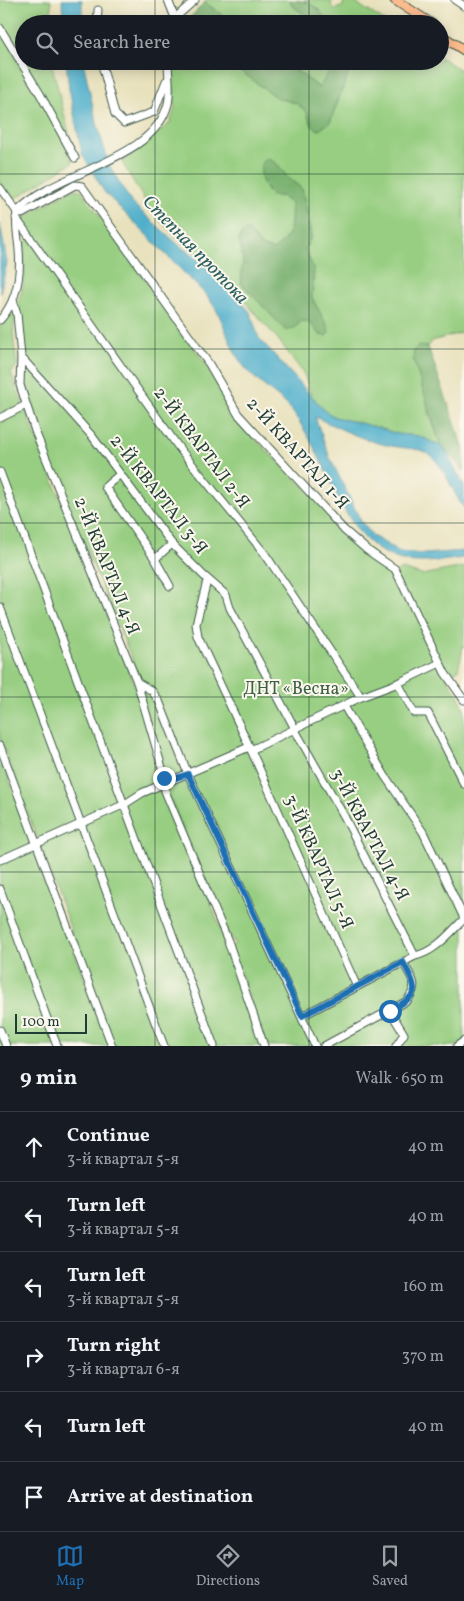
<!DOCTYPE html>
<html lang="en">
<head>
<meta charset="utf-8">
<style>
	:root { --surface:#171b24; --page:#20242c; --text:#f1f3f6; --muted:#9ea1a6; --line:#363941; --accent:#1f6fb2 }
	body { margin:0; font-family:Vollkorn,serif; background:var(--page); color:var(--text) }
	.scale { position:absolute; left:15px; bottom:12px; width:72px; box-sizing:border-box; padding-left:5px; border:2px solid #1f3d34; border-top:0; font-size:14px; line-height:18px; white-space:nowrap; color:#1f3d34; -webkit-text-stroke:4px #fbf7ec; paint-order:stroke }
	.stop { position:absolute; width:15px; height:15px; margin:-11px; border:4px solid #1f6fb2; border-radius:50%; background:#fff }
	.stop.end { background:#1f6fb2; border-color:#fff; box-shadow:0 1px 5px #0008 }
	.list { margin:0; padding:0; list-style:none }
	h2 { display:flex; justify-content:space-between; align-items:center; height:65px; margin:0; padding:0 20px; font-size:21px }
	h2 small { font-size:16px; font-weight:400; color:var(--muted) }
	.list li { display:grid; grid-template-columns:32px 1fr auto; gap:15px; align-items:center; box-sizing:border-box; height:70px; padding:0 20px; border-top:1px solid var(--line) }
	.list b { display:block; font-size:19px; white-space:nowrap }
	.list p { margin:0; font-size:16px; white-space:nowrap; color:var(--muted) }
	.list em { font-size:16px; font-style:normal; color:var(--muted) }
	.icon { flex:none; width:28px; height:28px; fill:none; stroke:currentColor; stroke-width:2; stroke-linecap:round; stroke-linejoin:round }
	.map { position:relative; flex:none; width:464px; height:1046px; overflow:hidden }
	.search { position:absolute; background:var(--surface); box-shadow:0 2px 12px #0003; left:15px; right:15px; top:15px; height:55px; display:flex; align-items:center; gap:12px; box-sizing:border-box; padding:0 18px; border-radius:28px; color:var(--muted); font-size:19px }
	.sheet { height:485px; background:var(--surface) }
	nav { display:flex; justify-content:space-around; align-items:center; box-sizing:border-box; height:70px; border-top:1px solid var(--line); background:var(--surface); font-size:14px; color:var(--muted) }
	nav a { display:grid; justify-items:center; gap:2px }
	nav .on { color:var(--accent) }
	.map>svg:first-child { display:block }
	.green { fill:#97ce81; stroke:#5b865a; fill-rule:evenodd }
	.forest { fill:#79b16f; stroke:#4c7752 }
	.water { fill:#4badca; stroke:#35757f }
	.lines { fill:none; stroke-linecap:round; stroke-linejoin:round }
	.minor-casing { stroke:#3d5648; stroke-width:9 }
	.major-casing { stroke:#3d5648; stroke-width:11 }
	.minor { stroke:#fff; stroke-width:7 }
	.major { stroke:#fbbb8d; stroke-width:9 }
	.route { stroke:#1f6fb2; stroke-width:6 }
	.grid { fill:none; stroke:#1f3d34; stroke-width:1; stroke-opacity:0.55 }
	.labels { text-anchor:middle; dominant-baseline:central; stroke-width:4; stroke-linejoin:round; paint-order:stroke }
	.street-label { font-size:18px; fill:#1f3d34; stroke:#fbf7ec }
	.park-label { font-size:18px; fill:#3d6147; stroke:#fbf7ec }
	.water-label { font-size:19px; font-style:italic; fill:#2c5f61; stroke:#fbf7ec }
</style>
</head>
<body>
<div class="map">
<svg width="464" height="1046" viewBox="0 0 464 1046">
	<rect width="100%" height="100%" fill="#fbf7ec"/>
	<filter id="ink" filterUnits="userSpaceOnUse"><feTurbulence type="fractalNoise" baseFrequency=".02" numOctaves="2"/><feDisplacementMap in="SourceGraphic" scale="10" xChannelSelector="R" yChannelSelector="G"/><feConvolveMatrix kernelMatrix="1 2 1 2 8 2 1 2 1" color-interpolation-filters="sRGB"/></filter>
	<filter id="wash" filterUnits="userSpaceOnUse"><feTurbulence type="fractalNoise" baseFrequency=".0096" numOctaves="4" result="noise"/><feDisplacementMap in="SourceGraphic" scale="20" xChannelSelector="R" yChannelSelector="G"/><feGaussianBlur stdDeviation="1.12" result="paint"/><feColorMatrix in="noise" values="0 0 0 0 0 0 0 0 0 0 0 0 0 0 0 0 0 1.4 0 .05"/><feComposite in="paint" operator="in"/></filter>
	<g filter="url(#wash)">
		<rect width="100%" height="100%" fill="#e8e1bc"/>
		<g class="green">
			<polygon points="0,0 51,0 52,24 24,24 24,61 51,61 70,138 63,142 73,162 11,201 0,182"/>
			<path d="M207,0H290C294,12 310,15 317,24H233L205,2Z"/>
			<polygon points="304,0 332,0 331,4 334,9 342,7 345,0 351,0 389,24 329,24 318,9"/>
			<path d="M440,57L464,72V332L432,341L428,347H419L428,409L441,446L419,436L398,434L376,427L335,417L325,411L311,395L304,374L277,338L212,264L176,237L151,211L122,162L170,123L175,108L172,61H227L277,98L296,103L307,112L309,119L319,130L330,122L353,61H440ZM276,163L288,178L302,189L307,211L311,237L305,249L314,270L312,298L328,327L320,335L309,322L301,321L295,328L241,284L243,260L239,240L254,236L261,246L273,250C293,236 292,225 291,203L281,196H272L266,190L260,173Z"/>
			<polygon points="284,61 335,61 320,88"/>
			<path d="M78,189L81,190L207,366L233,412L256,440L394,574L401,569L422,575L464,567V643L458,670L446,678L458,695L464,708V1046H267L231,947L235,944L226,929L166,789L142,695V683L37,431L25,393L18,302C26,284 25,263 23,245L32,237C27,231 22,225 25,217L71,190Z"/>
			<path d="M17,314C10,326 15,351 17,365L11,374L137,691L163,779L226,943L262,1046H114L0,738V325L10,315Z"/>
			<polygon points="0,755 13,790 110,1046 0,1046"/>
		</g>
		<g class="forest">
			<path d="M290,0C312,0 317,7 329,24H317L298,10L291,4Z"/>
			<polygon points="205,2 233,24 184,24"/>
			<polygon points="227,61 284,61 319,88 335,61 353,61 330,122 319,130 312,126 307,112 296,103 277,98"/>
			<path d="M267,158L276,163L288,178L302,189L307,211L311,237L305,249L314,270L312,298L328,327L329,332L326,336L320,335L309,322L301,321L295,328L286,331L241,283L243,260L239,240L242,233L248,230L261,246L273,250C292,237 292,225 291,203L281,196H272C262,186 259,175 262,162Z"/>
			<polygon points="419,346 428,347 464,449 464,471 441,446 413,359 414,350"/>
		</g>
		<g class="water">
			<polygon points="62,0 82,0 82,24 63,24"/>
			<path d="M66,61H83L95,116L109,165L131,202L181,247L216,272L250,312L259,338L325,411L335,417L376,427L398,434L419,436L441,446L448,455L464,486V508C451,491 447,470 431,456C422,448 410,449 398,447C370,444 341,429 315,417L330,458L361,521L373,536L400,552L424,554L464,551V558C438,561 410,567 386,554C346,534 332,478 311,442C306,432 293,411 286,404C273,392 257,382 246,369C231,352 227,330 217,311C214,306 210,300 206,295L105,193L82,154L69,89Z"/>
			<polygon points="0,223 7,263 0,293"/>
		</g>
	</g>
	<g filter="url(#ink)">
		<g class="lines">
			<g class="minor-casing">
				<g id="minor">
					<polyline points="168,0 175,18"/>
					<polyline points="455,0 464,6"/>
					<polyline points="97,24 98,10"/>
					<polyline points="172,24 175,18 195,0"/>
					<polyline points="0,28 39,92 75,158"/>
					<polyline points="101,61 115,114 124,123 154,112 166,81"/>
					<polyline points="0,188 17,212 22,214 75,185 82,186 209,364 238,414 344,530 367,550 395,569 445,673 464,700"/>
					<polyline points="16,218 179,448 265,554 361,697"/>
					<polyline points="13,300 17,314 21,357 92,436 172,544 204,576 226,595 230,608 293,725"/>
					<path d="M0,320C17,301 21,275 19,250C18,237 15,225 17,212C54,171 153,162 168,104C171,91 168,74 168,61"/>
					<polyline points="21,357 20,385 35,431 137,682 152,691 159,701 188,774 315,1046"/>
					<polyline points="0,418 26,405"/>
					<polyline points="0,472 214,1046"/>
					<polyline points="119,475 105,487 155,559 170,586"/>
					<polyline points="155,559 172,544"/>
					<polyline points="207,581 196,624 198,637 251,750 357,987"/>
					<polyline points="0,607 164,1046"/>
					<polyline points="137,682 165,778 165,791 228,941 264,1046"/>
					<polyline points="398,683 414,713 428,713 464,784"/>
					<polyline points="344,706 385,776 423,832 464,918"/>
					<polyline points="295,730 344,816 415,956"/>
					<polyline points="0,746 112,1046"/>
					<polyline points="251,750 361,697 398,683 440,663"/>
					<polyline points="0,860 125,804 142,793 249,747"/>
					<polyline points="0,889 57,1046"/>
					<polyline points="390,1011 404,1034 396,1046"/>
					<path d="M302,1016L415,956C435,952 450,933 464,919"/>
					<polyline points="0,1030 6,1046"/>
					<path d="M324,1046L407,1001C420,983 412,980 403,962"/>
					<polyline points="457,1046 464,1041"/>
				</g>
			</g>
			<g class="major-casing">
				<g id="major">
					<polyline points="395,0 432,24"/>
					<polyline points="440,35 464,50"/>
				</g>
			</g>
			<use href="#minor" class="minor"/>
			<use href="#major" class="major"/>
		</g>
	</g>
	<g class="lines" filter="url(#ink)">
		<path class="route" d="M164,778V782L188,774L302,1016L403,962C419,992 420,993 390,1011"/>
	</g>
	<path class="grid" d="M155,0V24M309,0V24M155,61V1046M309,61V1046M0,174H464M0,349H464M0,523H464M0,697H464M0,872H464"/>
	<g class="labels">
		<g class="street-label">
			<text transform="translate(201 448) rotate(53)">2-Й КВАРТАЛ 2-Я</text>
			<text transform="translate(297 454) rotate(48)">2-Й КВАРТАЛ 1-Я</text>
			<text transform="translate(158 495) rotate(52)">2-Й КВАРТАЛ 3-Я</text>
			<text transform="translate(106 566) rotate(68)">2-Й КВАРТАЛ 4-Я</text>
			<text transform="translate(369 835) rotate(62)">3-Й КВАРТАЛ 4-Я</text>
			<text transform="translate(318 862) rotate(66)">3-Й КВАРТАЛ 5-Я</text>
		</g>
		<g class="park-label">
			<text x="296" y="689">ДНТ «Весна»</text>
		</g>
		<g class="water-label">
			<text transform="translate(195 250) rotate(46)">Степная протока</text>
		</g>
	</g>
</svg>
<div class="scale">100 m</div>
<div class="stop" style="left:390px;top:1011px"></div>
<div class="stop end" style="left:164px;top:778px"></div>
<div class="search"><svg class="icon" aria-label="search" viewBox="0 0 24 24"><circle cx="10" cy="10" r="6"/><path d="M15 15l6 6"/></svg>Search here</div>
</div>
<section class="sheet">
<h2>9 min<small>Walk · 650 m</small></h2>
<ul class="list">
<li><svg class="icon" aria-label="ahead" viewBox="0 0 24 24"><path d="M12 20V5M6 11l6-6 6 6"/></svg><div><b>Continue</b><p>3-й квартал 5-я</p></div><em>40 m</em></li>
<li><svg class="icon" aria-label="left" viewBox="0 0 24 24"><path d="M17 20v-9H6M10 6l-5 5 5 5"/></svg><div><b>Turn left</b><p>3-й квартал 5-я</p></div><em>40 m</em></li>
<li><svg class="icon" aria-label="left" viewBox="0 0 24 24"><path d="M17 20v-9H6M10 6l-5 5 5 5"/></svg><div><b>Turn left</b><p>3-й квартал 5-я</p></div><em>160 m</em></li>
<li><svg class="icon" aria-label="right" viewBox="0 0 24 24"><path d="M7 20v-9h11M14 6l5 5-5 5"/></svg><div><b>Turn right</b><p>3-й квартал 6-я</p></div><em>370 m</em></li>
<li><svg class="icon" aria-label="left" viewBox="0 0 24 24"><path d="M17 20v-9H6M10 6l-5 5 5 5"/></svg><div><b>Turn left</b></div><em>40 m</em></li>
<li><svg class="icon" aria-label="arrive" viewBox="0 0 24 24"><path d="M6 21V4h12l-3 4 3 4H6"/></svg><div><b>Arrive at destination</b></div></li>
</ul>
</section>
<nav>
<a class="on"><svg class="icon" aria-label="map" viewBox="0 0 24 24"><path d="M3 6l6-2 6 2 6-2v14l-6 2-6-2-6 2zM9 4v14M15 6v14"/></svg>Map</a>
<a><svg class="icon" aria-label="directions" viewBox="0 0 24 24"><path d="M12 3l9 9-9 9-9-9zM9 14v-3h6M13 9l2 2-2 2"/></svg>Directions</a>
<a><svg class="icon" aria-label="saved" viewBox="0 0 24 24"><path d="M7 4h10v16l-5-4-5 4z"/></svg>Saved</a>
</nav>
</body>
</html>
